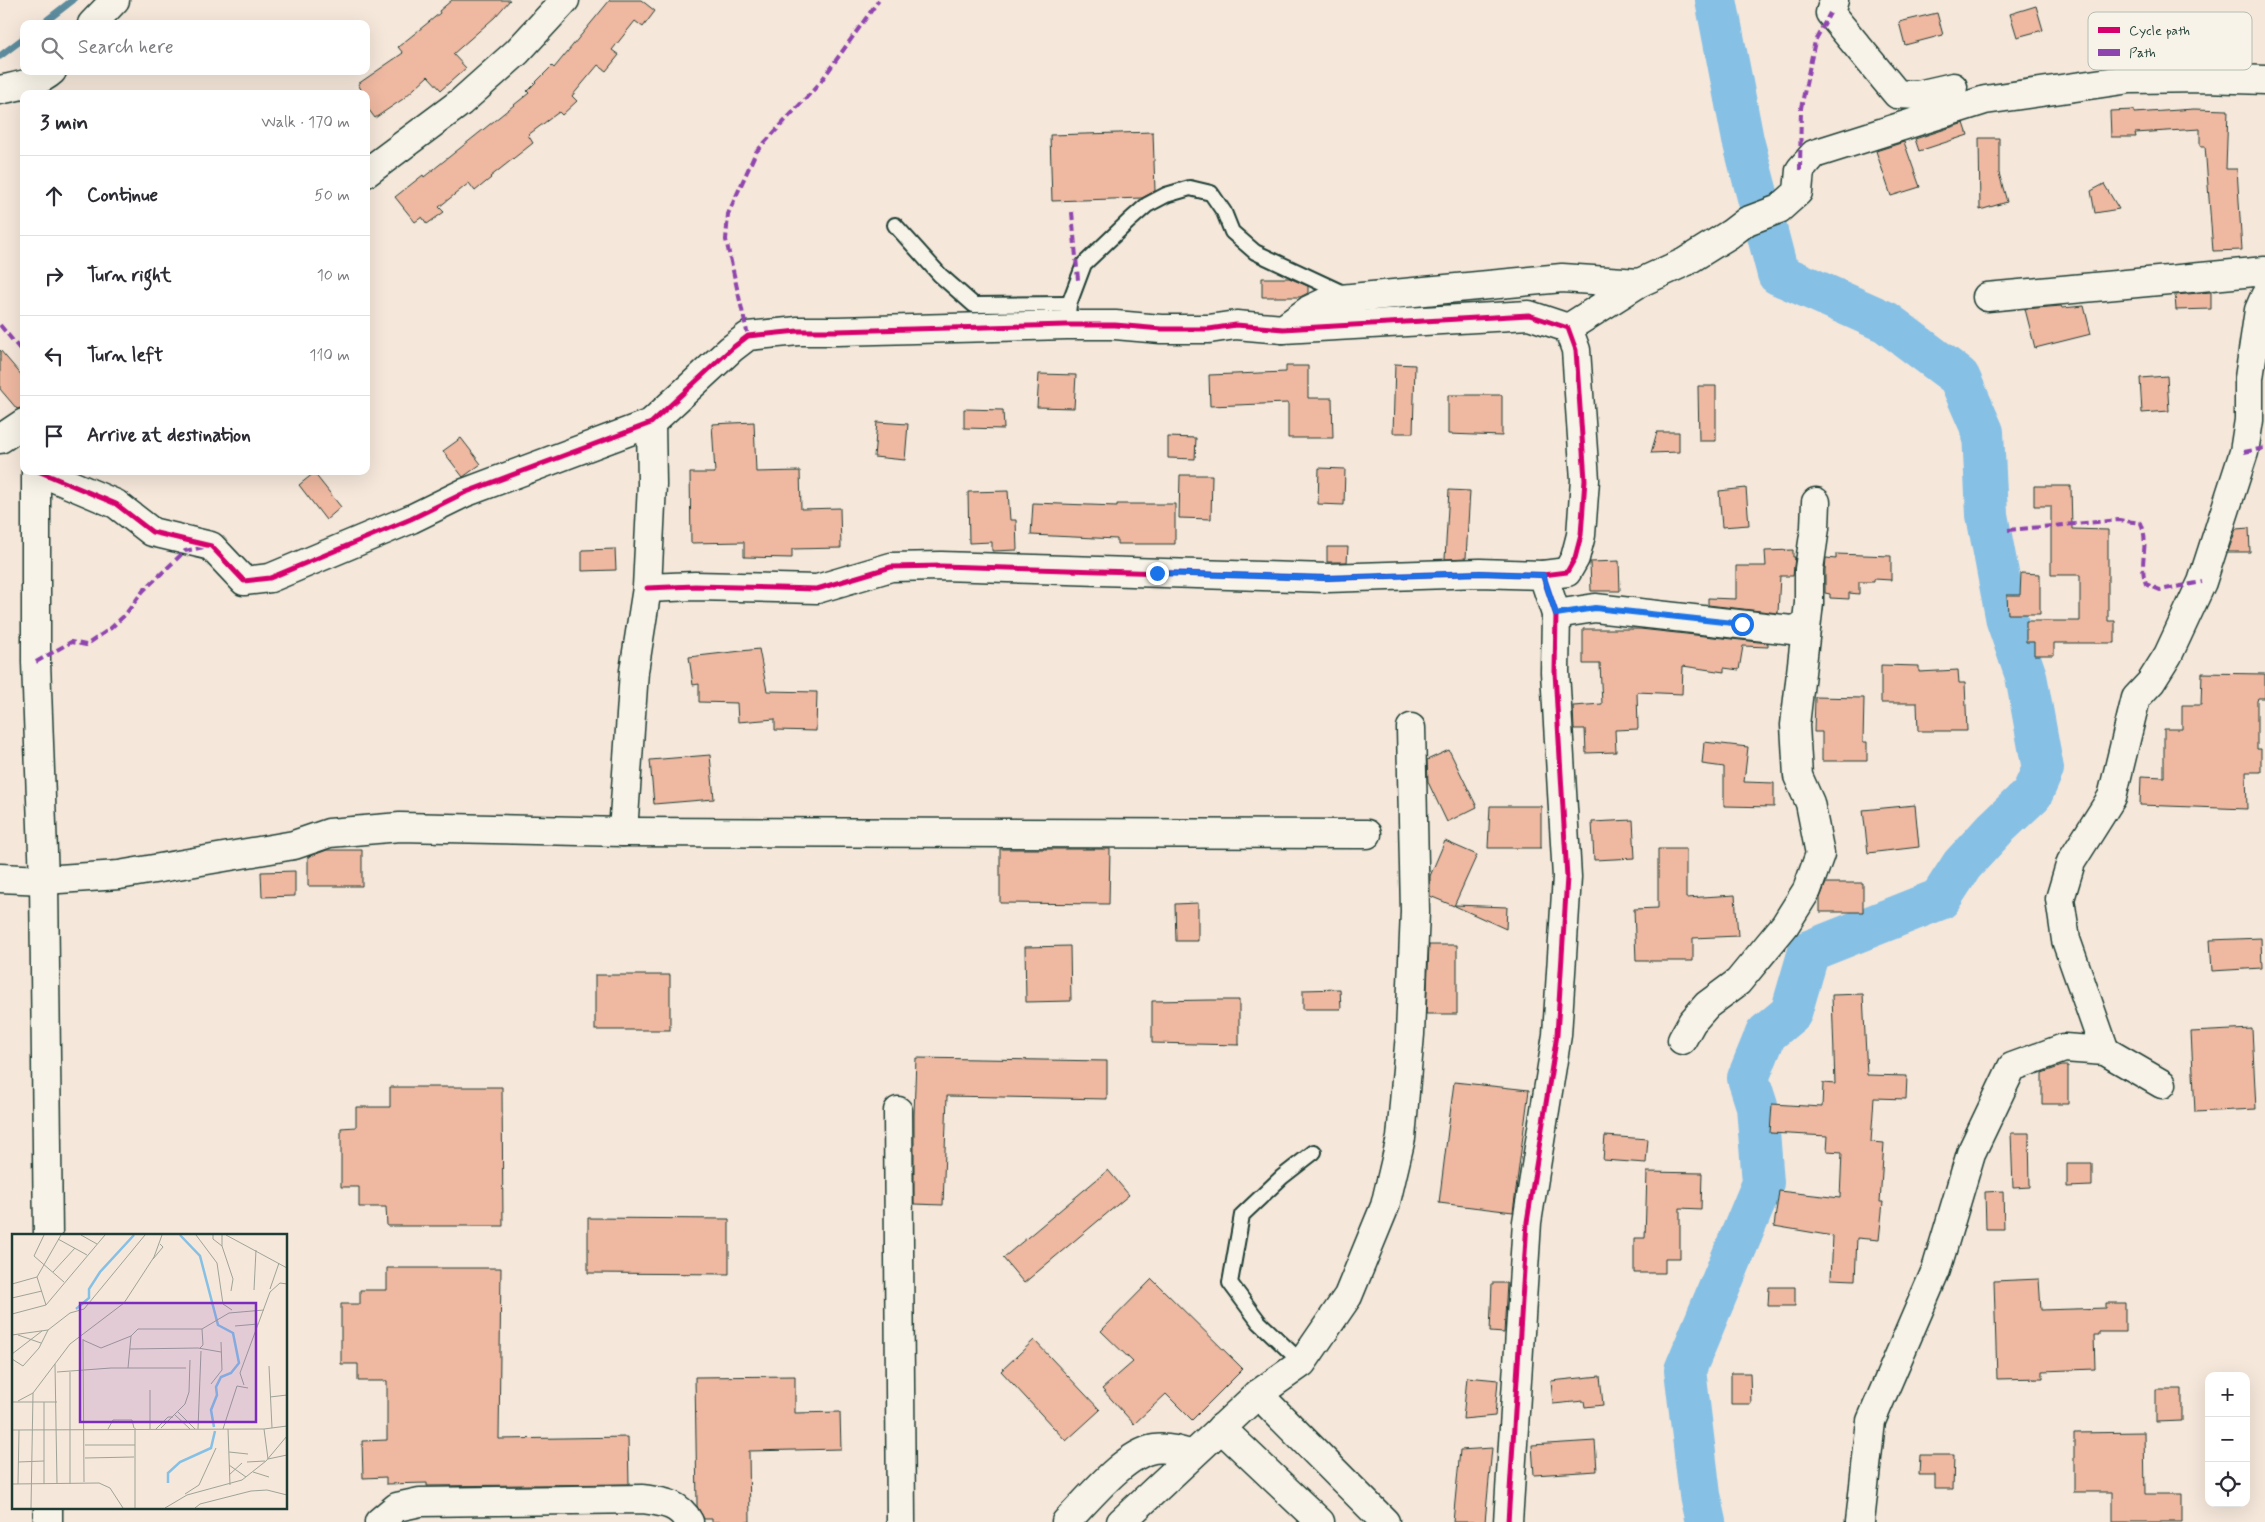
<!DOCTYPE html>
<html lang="en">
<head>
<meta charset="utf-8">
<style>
	:root { --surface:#fff; --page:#f7f7f7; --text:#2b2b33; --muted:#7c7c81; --line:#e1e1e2 }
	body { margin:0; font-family:Mynerve,sans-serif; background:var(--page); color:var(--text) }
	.controls { position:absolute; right:15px; bottom:15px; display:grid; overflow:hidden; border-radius:10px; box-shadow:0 5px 20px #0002 }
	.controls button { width:45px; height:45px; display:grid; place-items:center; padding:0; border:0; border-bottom:1px solid var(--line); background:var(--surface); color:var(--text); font:25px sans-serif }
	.stop { position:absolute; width:15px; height:15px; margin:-11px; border:4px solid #1a73e8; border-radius:50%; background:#fff }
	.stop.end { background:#1a73e8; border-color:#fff; box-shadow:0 1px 5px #0008 }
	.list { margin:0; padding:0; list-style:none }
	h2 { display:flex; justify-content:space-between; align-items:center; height:65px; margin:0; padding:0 20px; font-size:21px }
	h2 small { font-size:16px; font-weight:400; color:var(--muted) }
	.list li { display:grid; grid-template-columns:32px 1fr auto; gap:15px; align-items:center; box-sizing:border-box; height:80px; padding:0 20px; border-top:1px solid var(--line) }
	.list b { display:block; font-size:19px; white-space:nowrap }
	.list em { font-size:16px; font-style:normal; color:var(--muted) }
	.icon { flex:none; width:28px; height:28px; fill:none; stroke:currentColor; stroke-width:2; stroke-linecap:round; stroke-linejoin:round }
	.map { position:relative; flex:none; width:2265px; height:1522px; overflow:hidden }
	.search { position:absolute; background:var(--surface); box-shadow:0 5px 20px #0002; left:20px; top:20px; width:350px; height:55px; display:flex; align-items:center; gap:12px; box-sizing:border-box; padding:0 18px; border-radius:10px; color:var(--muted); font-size:19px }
	.panel { position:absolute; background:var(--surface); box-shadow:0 5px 20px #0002; left:20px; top:90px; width:350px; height:385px; border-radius:10px }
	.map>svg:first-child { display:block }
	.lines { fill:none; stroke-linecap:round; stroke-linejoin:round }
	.stream { stroke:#5d8c9e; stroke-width:7 }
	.river { stroke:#86c0e5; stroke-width:42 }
	.building { fill:#eeb8a1; stroke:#1f3d34 }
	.lane-casing { stroke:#1f3d34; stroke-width:18 }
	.street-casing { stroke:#1f3d34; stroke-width:31 }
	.lane { stroke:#f7f3e8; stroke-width:14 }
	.street { stroke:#f7f3e8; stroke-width:28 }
	.quiet { stroke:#8e44ad; stroke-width:4; stroke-dasharray:8 4; stroke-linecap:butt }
	.cycleway-casing { stroke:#f7f3e8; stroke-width:8 }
	.cycleway { stroke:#d6006c; stroke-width:5 }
	.route { stroke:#1a73e8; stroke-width:6 }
	.inset-river { fill:none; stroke:#86c0e5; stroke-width:2.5 }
	.inset-road { fill:none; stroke:#9fa398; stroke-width:1 }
	.view { fill:#7b2cbf; fill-opacity:0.15; stroke:#7b2cbf; stroke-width:2.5 }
	.inset-edge { fill:none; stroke:#1f3d34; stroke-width:2.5 }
	.key { fill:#f7f3e8; stroke:#b6bcb2; stroke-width:1 }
	.key-label { font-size:14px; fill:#1f3d34 }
</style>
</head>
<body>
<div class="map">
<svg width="2265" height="1522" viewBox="0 0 2265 1522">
	<rect width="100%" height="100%" fill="#f5e7da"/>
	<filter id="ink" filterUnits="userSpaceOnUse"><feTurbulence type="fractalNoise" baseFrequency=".02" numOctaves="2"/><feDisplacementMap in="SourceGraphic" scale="10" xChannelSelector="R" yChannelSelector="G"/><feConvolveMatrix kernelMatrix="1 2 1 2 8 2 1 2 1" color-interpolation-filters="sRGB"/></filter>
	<g filter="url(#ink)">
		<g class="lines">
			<g class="stream">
				<polyline points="42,24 73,0"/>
				<polyline points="0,56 24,38"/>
			</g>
			<polyline class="river" points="1706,1522 1700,1495 1685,1370 1763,1183 1757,1106 1748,1078 1766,1034 1791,1013 1809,951 1940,899 1962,865 1995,829 2032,794 2043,769 2026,676 2007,621 1987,515 1983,432 1959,377 1886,322 1778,274 1743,140 1716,0"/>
		</g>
		<g class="building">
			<polygon points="452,0 510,0 495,17 453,54 466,68 441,90 428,76 403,99 375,118 366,106 366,94 361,94 363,93 358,84 403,53 398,47 440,13 439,11"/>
			<polygon points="610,0 641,0 655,11 643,27 635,21 612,50 619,55 606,71 598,65 572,96 577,101 562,115 559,112 528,135 533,143 490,177 491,178 475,191 469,183 439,207 444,212 427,224 422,217 415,222 395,197 423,175 424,177 529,93 527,91 552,66 554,68"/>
			<polygon points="2036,6 2043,30 2017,37 2010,14"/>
			<polygon points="1937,13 1943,35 1905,45 1899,22"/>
			<polygon points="2194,109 2228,110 2226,169 2237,169 2242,250 2213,251 2205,146 2200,146 2200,129 2135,133 2136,137 2111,137 2110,111 2134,110 2134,113"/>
			<polygon points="1964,123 1968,135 1919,151 1915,139"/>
			<polygon points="1153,132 1155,191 1142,198 1052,201 1050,135"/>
			<polygon points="1979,138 1999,138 1999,173 2007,202 1980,210"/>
			<polygon points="1904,142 1920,187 1891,196 1876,151"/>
			<polygon points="2104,184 2119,209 2095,213 2091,191"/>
			<polygon points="1262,278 1289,278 1308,286 1308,293 1300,297 1262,297"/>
			<polygon points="2211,292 2211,309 2176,310 2175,295"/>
			<polygon points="2061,306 2062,308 2084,306 2091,334 2035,348 2025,309"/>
			<polygon points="0,350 24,378 24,407 17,409 0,389"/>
			<polygon points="1395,364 1415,365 1413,433 1393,433"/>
			<polygon points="1286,366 1308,366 1308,398 1332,398 1333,438 1288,438 1288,403 1210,406 1209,375 1286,372"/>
			<polygon points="1039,374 1076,375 1074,408 1037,407"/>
			<polygon points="2167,376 2169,411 2142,413 2140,378"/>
			<polygon points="1698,386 1716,386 1716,441 1699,441"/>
			<polygon points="1448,395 1502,395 1502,436 1448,434"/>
			<polygon points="964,409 1003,410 1004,429 964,428"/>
			<polygon points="754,422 756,472 800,471 801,509 840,508 841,548 792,549 792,558 744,557 744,542 691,543 690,473 715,473 712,424"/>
			<polygon points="877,422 908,424 905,460 874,457"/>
			<polygon points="1657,432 1679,432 1679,452 1651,453"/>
			<polygon points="1168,437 1196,438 1195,459 1168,458"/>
			<polygon points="461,438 481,464 463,477 443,451"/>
			<polygon points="1319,468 1345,469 1344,505 1318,504"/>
			<polygon points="314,473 341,507 326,520 299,485"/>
			<polygon points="1180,475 1212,475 1211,519 1179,518"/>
			<polygon points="2034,486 2071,486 2072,529 2108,530 2108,621 2115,621 2115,643 2054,643 2054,655 2034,655 2034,642 2026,642 2026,621 2080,621 2080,575 2051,575 2051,506 2034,506"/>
			<polygon points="1746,488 1749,525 1722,527 1719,491"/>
			<polygon points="1449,490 1470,491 1466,558 1445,559"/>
			<polygon points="1008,491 1010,520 1016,520 1017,550 992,551 992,542 969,543 968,492"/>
			<polygon points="1033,503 1117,506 1117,504 1175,504 1175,544 1117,544 1117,539 1031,535"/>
			<polygon points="2249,528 2250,552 2228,552 2236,529"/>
			<polygon points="1327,547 1348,547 1347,562 1327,562"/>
			<polygon points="615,549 616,570 582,571 582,550"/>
			<polygon points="1793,550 1793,557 1795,557 1793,576 1780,576 1778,613 1708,605 1708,598 1736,599 1736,566 1766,566 1765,551"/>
			<polygon points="1836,554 1891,556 1891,580 1874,579 1874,582 1859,582 1859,594 1849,593 1849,599 1830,598 1830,594 1825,593 1825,570 1826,558 1836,559"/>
			<polygon points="1619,561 1620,591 1591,591 1590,562"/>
			<polygon points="2021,573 2040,574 2040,614 2008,614 2007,595 2020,595"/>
			<polygon points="1583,629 1640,629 1768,643 1768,647 1743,646 1739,670 1724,668 1724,672 1683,666 1682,694 1637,692 1638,729 1615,730 1616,752 1586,753 1585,729 1574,729 1573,706 1602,704 1600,664 1583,664"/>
			<polygon points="759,649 767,691 817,692 816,731 775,730 775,719 738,722 737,703 699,702 699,684 693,685 689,657"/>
			<polygon points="1881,665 1919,666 1919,672 1958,670 1959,683 1965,683 1967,731 1918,731 1917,703 1881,703"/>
			<polygon points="2202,673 2265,674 2265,698 2258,698 2257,701 2257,749 2261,749 2261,772 2246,772 2247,809 2140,805 2141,776 2164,777 2164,729 2182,729 2182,705 2201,705"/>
			<polygon points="1815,697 1864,698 1863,742 1867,742 1867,761 1822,761 1822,732 1814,732"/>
			<polygon points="1704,742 1748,747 1744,782 1774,783 1774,807 1724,806 1724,767 1702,764"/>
			<polygon points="1449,750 1477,807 1447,822 1428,782 1427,760"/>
			<polygon points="710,755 714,799 654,804 650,760"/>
			<polygon points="1915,805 1919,847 1868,853 1863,810"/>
			<polygon points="1490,806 1541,806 1541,848 1488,848"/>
			<polygon points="1633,820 1635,858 1594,860 1592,822"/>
			<polygon points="1445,841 1477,855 1454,906 1430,896 1430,876"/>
			<polygon points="1000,849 1110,849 1109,904 1000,903"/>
			<polygon points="1658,849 1686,849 1686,898 1735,895 1738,936 1693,938 1693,961 1636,961 1634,909 1658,908"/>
			<polygon points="327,850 362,850 362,886 308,886 308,857"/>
			<polygon points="295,871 295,896 262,897 261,872"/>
			<polygon points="1826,883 1863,883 1863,912 1820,912 1820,898"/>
			<polygon points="1198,903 1198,941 1176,941 1175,904"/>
			<polygon points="1455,905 1507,907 1506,929 1455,906"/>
			<polygon points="2261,938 2262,968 2212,971 2210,940"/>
			<polygon points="1429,945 1457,945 1457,1014 1426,1014"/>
			<polygon points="1070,946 1071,1001 1026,1002 1025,947"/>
			<rect x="595" y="975" width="75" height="55"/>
			<polygon points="1340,989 1341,1009 1303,1009 1303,990"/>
			<polygon points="1863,994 1867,1075 1907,1076 1906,1099 1874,1098 1871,1142 1884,1143 1880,1202 1883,1202 1879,1240 1857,1238 1855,1280 1831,1279 1833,1236 1774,1226 1779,1191 1840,1198 1842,1152 1827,1151 1828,1136 1770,1133 1772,1104 1822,1107 1823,1083 1835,1084 1832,995"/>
			<polygon points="1210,1000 1239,1000 1239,1045 1152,1043 1152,1001"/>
			<polygon points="2252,1029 2256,1109 2195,1112 2191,1032"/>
			<polygon points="916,1058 1107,1061 1107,1099 947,1096 943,1205 914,1204 914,1115"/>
			<polygon points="2062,1066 2068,1066 2068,1104 2042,1104 2042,1073"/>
			<polygon points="1454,1082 1529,1090 1513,1212 1439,1203"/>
			<polygon points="390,1087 502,1087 503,1226 387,1226 386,1207 359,1207 359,1187 341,1187 341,1128 356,1127 356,1107 390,1107"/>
			<polygon points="2011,1133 2029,1133 2030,1187 2013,1188"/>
			<polygon points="1605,1136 1648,1139 1646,1163 1603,1160"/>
			<polygon points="2067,1163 2092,1163 2092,1186 2067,1187"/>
			<polygon points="1108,1170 1129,1195 1024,1283 1003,1258"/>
			<polygon points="1647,1172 1702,1173 1701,1209 1680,1208 1680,1258 1665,1258 1665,1273 1634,1273 1634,1238 1645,1238"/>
			<polygon points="2003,1191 2004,1229 1986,1229 1985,1192"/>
			<polygon points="588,1218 729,1219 729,1274 588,1273"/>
			<polygon points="387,1268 501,1268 499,1439 628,1437 629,1484 427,1486 427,1483 386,1484 386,1477 363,1478 362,1441 387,1440 387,1381 358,1381 358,1364 341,1364 341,1304 360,1304 360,1290 387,1290"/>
			<polygon points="1152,1279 1243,1369 1192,1420 1166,1394 1134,1424 1102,1389 1133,1362 1101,1331"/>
			<polygon points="2039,1279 2041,1310 2106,1308 2106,1303 2125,1303 2125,1332 2099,1332 2099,1335 2094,1335 2095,1369 2043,1371 2043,1378 1997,1379 1994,1281"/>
			<polygon points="1492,1283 1507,1283 1504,1333 1490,1332"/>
			<polygon points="1769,1287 1795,1287 1795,1306 1768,1306"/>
			<polygon points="1034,1340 1100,1410 1066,1441 1001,1371"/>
			<polygon points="1731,1373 1750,1373 1751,1404 1731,1404"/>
			<polygon points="795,1376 795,1413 840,1412 841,1449 749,1451 750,1522 712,1522 712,1519 704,1519 697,1506 695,1377"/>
			<polygon points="1600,1376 1603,1405 1585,1407 1584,1401 1553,1404 1551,1381"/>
			<polygon points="1467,1377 1498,1380 1495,1416 1463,1419"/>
			<polygon points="2156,1389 2182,1389 2182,1421 2156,1422"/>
			<polygon points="2144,1432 2145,1494 2182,1494 2182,1522 2113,1522 2113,1492 2074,1492 2074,1433"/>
			<polygon points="1595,1441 1597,1471 1534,1475 1532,1445"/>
			<polygon points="1492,1448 1485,1522 1453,1522 1460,1450"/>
			<polygon points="1920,1455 1954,1455 1953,1489 1935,1489 1935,1475 1919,1475"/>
		</g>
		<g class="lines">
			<g class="lane-casing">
				<g id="lane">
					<polyline points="895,225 940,275 974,305 1069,304"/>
					<polyline points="1067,325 1069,304 1084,264 1129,221 1147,205 1166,195 1190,188 1211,193 1224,212 1232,232 1255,252 1345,294"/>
					<polyline points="1302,1363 1259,1322 1230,1283 1242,1215 1282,1177 1314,1152"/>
				</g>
			</g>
			<g class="street-casing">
				<g id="street">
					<polyline points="1834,0 1830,13 1897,94 1918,95 1953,87"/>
					<polyline points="92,24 115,0"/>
					<path d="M0,90C17,86 39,83 52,71"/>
					<polyline points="366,173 461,102 517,52 565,0"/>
					<polyline points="1987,297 2265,271"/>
					<polyline points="1568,328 1639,283 1685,262 1730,234 1747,221 1779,209 1798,192 1800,170 1814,154 1985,100 2130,79 2206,78 2265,80"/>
					<polyline points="1283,329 1309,310 1330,300 1562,278 1639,283"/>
					<polyline points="0,439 24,423"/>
					<polyline points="36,471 36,662 44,880 48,1236"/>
					<polyline points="38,471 116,504 152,532 211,546 244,581 270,578 411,519 464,493 651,423 731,349 748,336 798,331 837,331 1067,325 1115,325 1161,329 1209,329 1236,325 1283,329 1529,315 1568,328 1576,350 1585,480 1581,535 1575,558 1567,572 1543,575"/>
					<polyline points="647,588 695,586 817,589 891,567 941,566 1327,578 1480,573 1543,575 1556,614 1555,672 1567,877 1557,1035 1527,1222 1508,1522"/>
					<polyline points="1556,614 1595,608 1792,630 1806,626"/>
					<polyline points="623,832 634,671 647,588 652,484 651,423"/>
					<polyline points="0,878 44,880 119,875 294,845 329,833 400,827 623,832 1367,834"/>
					<polyline points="1682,1040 1692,1022 1707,1005 1738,982 1785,925 1807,890 1820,854 1810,803 1798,776 1795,725 1809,603 1809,569 1815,528 1816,502"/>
					<polyline points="2105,1051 2066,940 2060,899 2071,862 2112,797 2136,698 2151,682 2168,655 2202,582 2244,452 2249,420 2249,378 2259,310 2265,296"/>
					<polyline points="898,1111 901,1522"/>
					<polyline points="1258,1394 1385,1522"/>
					<polyline points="1221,1428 1320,1522"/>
					<polyline points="48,1508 48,1522"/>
					<path d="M379,1522L397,1507L420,1502L643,1499C663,1502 679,1503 689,1522"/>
					<path d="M1066,1522C1088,1500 1124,1454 1154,1449C1166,1447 1181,1451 1192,1455"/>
					<polyline points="1121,1522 1258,1394 1302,1363 1348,1296 1385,1206 1401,1138 1410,1034 1415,911 1411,728"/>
					<polyline points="1860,1522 1871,1421 1936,1270 1971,1153 2012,1067 2064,1048 2105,1051 2162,1084"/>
				</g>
			</g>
			<use href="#lane" class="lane"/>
			<use href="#street" class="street"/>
			<g class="quiet">
				<polyline points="1800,170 1801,108 1815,41 1830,13"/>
				<polyline points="1072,212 1078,280"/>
				<polyline points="0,325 24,354"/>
				<polyline points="748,336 726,240 728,214 756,152 819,84 879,0"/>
				<polyline points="2244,452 2265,448"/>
				<path d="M2008,530L2119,520L2141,523C2150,545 2138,561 2146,584L2160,590L2202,582"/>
				<polyline points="36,662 71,642 86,645 111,628 125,615 143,591 185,551 204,547"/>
			</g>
			<g class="cycleway-casing">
				<g id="cycleway">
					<polyline points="38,471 116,504 152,532 211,546 244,581 270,578 411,519 464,493 651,423 731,349 748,336 798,331 837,331 1067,325 1115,325 1161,329 1209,329 1236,325 1283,329 1529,315 1568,328 1576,350 1585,480 1581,535 1575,558 1567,572 1543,575"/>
					<polyline points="647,588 695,586 817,589 891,567 941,566 1327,578 1480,573 1543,575 1556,614 1555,672 1567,877 1557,1035 1527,1222 1508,1522"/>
				</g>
			</g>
			<use href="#cycleway" class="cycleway"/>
		</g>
	</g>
	<g class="lines" filter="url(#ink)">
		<polyline class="route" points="1157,573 1327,578 1480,573 1543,575 1556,614 1595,608 1742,624"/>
	</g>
	<g transform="translate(12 1234)">
		<rect width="275" height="275" fill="#f5e7da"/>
		<path class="inset-river" d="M168,1L188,22L206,91L221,99L227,129L219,139L209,143L204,153L205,161L199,176L202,193M64,75L77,64V55L88,38L122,1M156,249V239L168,228L199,214L203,197"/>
		<path class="inset-road" d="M32,1L22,22L52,48M69,1L85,10M184,1L205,29L211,70L220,76M201,1V5L210,12M210,1V12L221,45L219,57M214,1L275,34M46,5L75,21M141,25L151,13L148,10M41,38L63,14M25,43L34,71M0,50L25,43L49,1M258,55L267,29M242,56L244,16M0,64L30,57M0,80L34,71L93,1M223,92L246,90M0,101L36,96L58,79L72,75L133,1M6,101L29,109M71,105L72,248M71,106L89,114L119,102L126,95H190L217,79L252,76M188,114L191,111L190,95M118,115L186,114L209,118M0,120L30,97M0,125L11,132L27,114L36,96M43,130L45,250M257,132L260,194M116,134L119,102M45,138L99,134H174M58,138V250M199,150L210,136L209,108M232,151L228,139L258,58L268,49L275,50M138,156V195M258,163L275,161M6,167L21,159L58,110L112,69L142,23L150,1M0,168H45M32,168V250M166,178L183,195M163,181L178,195M149,194L173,170L177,158L178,126M96,195L101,186H120L122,194M144,195L156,183H161M186,195L189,117M211,195L225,152L236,154M216,195L218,251M252,195L256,225L275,221M0,196L252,195L275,192M73,211H123M217,218L236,220M73,224L122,223M6,228L32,227M235,228L253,227M217,231L234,243M241,238L257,243M217,241L230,229M0,250L87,249L98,254L111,274M6,250L7,196M173,260L187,251L204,214M19,274L21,159M123,274V194M153,274L175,261L230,246L254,227L275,202M183,274L188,270L239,257L255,256L275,261"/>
		<path class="view" d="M68,69H244V188H68Z"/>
		<rect width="275" height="275" class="inset-edge"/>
	</g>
	<rect x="2088" y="12" width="164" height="58" rx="8" class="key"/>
	<rect x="2098" y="27" width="22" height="6" fill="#d6006c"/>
	<rect x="2098" y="49" width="22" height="7" fill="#8e44ad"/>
	<g class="key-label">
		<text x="2129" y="35">Cycle path</text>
		<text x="2129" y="57">Path</text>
	</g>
</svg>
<div class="controls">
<button>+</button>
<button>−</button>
<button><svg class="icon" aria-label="locate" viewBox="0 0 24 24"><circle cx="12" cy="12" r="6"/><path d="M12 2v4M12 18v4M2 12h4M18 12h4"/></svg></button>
</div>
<div class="stop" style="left:1742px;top:624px"></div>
<div class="stop end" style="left:1157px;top:573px"></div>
<div class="search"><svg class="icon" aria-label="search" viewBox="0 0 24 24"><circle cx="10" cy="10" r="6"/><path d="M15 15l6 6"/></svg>Search here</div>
<section class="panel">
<h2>3 min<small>Walk · 170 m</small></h2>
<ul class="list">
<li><svg class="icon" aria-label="ahead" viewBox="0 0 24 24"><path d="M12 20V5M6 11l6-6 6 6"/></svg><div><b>Continue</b></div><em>50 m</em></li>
<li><svg class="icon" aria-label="right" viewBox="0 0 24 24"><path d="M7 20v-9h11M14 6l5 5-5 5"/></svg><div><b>Turn right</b></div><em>10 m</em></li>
<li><svg class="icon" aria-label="left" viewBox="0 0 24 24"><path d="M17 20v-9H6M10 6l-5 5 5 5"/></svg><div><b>Turn left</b></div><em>110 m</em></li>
<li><svg class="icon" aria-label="arrive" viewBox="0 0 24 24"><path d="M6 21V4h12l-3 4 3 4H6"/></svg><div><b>Arrive at destination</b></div></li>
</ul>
</section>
</div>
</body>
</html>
